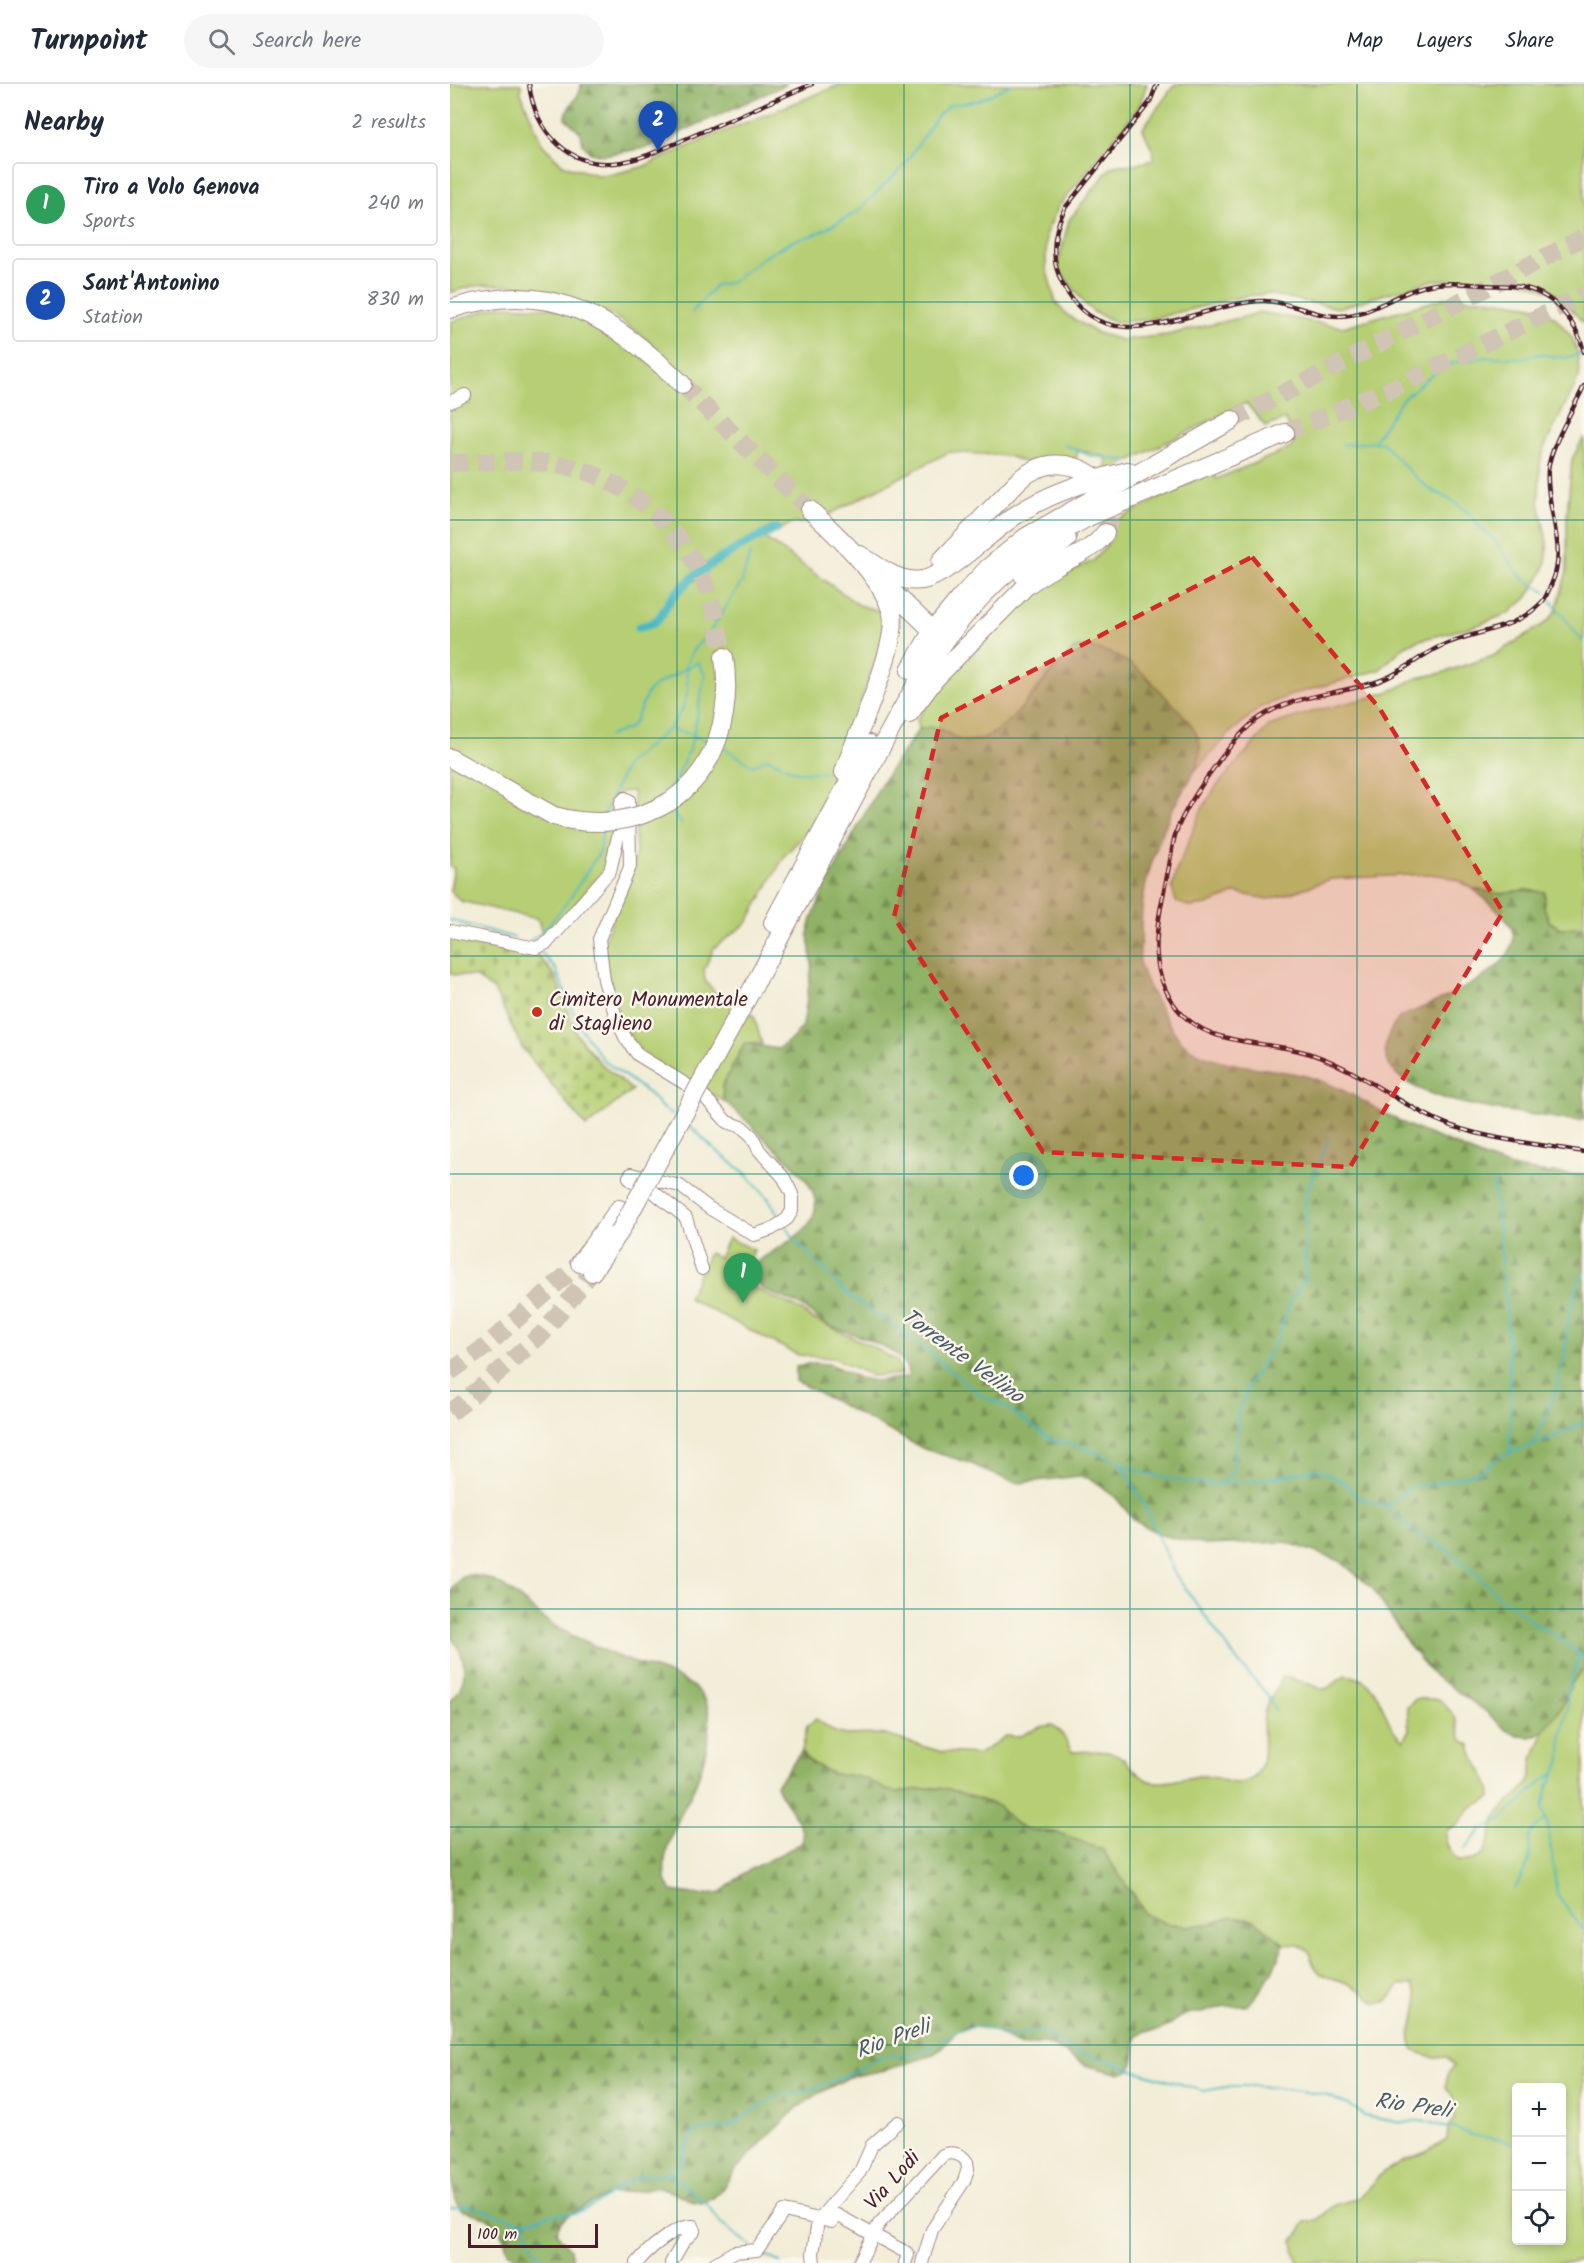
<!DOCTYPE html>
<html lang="en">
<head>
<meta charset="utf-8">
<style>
	:root { --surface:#fff; --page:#f6f6f7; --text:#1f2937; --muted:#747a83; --line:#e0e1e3; --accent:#d93025 }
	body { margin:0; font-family:Kalam,sans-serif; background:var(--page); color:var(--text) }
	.controls { position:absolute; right:18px; bottom:18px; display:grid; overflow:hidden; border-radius:6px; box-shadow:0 3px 9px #0003 }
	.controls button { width:54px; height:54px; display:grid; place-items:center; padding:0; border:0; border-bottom:2px solid var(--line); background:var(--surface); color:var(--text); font:30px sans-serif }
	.scale { position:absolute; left:18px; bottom:15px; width:130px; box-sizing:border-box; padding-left:6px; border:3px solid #4a1f2b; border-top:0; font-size:16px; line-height:21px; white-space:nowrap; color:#4a1f2b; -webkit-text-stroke:4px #fbf7ec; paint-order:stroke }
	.you { position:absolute; left:574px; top:1092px; width:21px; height:21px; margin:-15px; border:4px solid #fff; border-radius:50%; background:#1a73e8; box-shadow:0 0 0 9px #1a73e833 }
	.badge { display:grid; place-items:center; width:39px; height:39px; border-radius:50%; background:var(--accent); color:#fff; font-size:20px; font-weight:700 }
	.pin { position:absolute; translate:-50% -50px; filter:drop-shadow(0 2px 3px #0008) }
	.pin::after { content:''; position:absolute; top:32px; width:21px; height:18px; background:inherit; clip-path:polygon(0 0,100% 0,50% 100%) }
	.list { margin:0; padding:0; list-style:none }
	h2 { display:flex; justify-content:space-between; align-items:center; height:78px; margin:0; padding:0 24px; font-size:26px }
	h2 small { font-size:20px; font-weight:400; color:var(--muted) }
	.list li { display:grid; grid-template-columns:39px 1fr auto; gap:18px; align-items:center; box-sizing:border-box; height:84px; margin:0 12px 12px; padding:0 12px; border:2px solid var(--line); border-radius:6px }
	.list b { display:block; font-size:22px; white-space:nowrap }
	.list p { margin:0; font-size:20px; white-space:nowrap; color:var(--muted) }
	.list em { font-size:20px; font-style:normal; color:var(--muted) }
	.icon { flex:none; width:33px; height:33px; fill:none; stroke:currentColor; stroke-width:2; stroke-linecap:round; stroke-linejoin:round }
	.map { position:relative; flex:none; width:1134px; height:2179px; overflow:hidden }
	header { display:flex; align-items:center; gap:36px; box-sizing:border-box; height:84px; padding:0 30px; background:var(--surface); border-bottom:2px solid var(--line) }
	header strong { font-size:28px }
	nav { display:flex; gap:33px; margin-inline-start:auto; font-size:21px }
	.search { width:420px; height:54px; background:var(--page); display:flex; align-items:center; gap:15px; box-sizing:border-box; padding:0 21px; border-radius:33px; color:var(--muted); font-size:22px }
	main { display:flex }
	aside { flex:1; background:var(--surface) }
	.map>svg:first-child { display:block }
	.green { fill:#b6cf74; stroke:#807750; stroke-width:1.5; fill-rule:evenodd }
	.forest { fill:url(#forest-firs); stroke:#6d6848; stroke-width:1.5 }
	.cemetery { fill:url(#cemetery-stones); stroke:#807750; stroke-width:1.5 }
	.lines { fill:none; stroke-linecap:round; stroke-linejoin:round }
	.stream { stroke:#48b7c0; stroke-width:2 }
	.canal { stroke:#48b7c0; stroke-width:9 }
	.highway-tunnel { stroke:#d0c4b5; stroke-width:18; stroke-dasharray:18 9; stroke-linecap:butt }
	.minor-casing { stroke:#9e8681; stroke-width:14 }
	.highway-casing { stroke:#9e8681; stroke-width:20 }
	.minor { stroke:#fff; stroke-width:12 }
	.highway { stroke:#fff; stroke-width:18 }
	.rail-casing { stroke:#4a1f2b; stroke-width:4.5 }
	.rail { stroke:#fbf7ec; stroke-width:2; stroke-dasharray:7; stroke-linecap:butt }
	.highway-bridge-casing { stroke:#9e8681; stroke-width:20; stroke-linecap:butt }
	.highway-bridge { stroke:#fff; stroke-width:18 }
	.marked { fill:#d62828; fill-opacity:0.2; stroke:#d62828; stroke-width:4.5; stroke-dasharray:12 8; stroke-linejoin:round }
	.grid { fill:none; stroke:#0f766e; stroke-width:1.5; stroke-opacity:0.55 }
	.poi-dot { fill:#c8321e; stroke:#fbf7ec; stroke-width:2 }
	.labels { text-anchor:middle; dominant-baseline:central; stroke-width:5; stroke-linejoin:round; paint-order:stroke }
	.poi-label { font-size:21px; fill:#4a1f2b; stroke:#fbf7ec; text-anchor:start }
	.street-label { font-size:21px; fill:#4a1f2b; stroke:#fbf7ec }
	.water-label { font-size:22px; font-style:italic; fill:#495c67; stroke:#fbf7ec }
</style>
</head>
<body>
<header>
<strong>Turnpoint</strong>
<div class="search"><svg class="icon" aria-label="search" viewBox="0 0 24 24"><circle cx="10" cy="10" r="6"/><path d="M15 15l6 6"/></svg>Search here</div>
<nav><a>Map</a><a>Layers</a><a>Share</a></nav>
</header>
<main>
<aside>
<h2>Nearby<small>2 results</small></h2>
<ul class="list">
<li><span class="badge" style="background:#2e9e5b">1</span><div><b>Tiro a Volo Genova</b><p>Sports</p></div><em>240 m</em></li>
<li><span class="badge" style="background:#1a4fb4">2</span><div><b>Sant'Antonino</b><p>Station</p></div><em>830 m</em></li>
</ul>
</aside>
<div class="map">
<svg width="1134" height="2179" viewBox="0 0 1134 2179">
	<defs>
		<pattern id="forest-firs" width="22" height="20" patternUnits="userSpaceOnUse" patternTransform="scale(1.5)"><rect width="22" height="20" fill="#90b266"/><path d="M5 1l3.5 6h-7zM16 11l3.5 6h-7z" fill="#789054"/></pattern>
		<pattern id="cemetery-stones" width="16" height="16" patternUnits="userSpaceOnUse" patternTransform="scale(1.5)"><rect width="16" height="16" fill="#b6cf74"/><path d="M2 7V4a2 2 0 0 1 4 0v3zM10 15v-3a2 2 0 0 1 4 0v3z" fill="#9eb165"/></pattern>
	</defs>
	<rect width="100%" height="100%" fill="#fbf7ec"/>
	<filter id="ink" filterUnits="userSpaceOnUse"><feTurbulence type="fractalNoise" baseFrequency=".0167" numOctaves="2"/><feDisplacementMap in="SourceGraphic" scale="12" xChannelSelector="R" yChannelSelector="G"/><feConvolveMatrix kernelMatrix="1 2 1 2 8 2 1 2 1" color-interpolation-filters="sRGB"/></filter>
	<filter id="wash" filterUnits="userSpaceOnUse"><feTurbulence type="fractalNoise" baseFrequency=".008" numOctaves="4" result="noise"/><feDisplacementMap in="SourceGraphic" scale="24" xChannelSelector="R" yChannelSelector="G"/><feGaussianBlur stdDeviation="1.35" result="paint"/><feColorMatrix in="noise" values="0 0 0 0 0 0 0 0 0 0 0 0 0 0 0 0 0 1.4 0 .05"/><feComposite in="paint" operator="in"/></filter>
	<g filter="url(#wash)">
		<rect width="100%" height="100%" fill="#f2edd7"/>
		<g class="green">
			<path d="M0,0H71V9L92,60L113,81L147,91L163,90L192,83L260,53L392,0H697L689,23L609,122L596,149V184L606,219L617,231L647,249L672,256L717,251L798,232L809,228L892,243L995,214L1036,215L1083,222L1105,233L1122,253L1128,270L1129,293L1095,362L1090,380L1089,418L1097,458V470L1095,482L1090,493L1077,514L1059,529L1025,542L966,557L955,562L929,586L844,610L811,623L781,648L743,689L748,676L701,596L660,568L603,585L560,638L548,648L531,655L514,658L485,643L469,645L467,635L493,599L572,520L599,498L643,477L657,461L651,444L763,387L766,395L841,364L845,356L835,335L816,343L796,319L655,389L657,373L628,366L626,375L574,378L558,372L499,368L378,431L363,437L340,440L315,454L409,521L430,527L434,550L388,685L360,745L335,771L297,839L264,864L254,886L255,897L270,913L304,932L312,960L295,959L272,1002L274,1017L211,982L194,971L181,955L170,932L157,890L153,860L186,771L183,707L171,708L165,715V748L159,782L107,841L91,846L88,835L11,817L0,807L4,784L0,783V238L48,222L101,224L136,235L169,255L227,301L233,309L238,308L241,303V295C220,278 200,256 177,241C135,211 49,188 0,209Z"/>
			<path d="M725,0H1134V240L1111,213L1101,207L1069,196H984L888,224L818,210L795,212L697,236L665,238L644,228L635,220L607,183L619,136L661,83C676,79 691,82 704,75C704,63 696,56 693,44Z"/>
			<polygon points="1134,353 1134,843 1110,844 1099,837 1094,823 1095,809 1074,806 1052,810 1023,805 1010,797 995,792 979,790 881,795 835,811 818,815 786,809 757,821 741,823 726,818 722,804 725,790 752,725 766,703 819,642 868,626 918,614 943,606 967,594 992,589 1043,572 1097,538 1106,527 1117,487 1117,431 1122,375"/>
			<polygon points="278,1154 304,1166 293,1189 298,1197 308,1206 349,1225 361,1234 421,1262 447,1277 452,1290 422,1292 384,1274 348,1271 238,1214 259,1169 269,1174"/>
			<path d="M1134,1584V2176L1122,2179H850L845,2170L843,2157L856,2138L867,2136L885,2121L908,2114L933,2088L953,2077L976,2068L997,2056L998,2045L1004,2035L1003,2013L996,2003L997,1991L1004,1982L997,1973L985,1974L964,1967C951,1939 979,1931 962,1901H950L936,1918L925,1919C918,1913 912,1907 905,1903C882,1889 867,1901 859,1867L849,1861L834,1860L804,1836L781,1833L759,1840L737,1842L714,1839L695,1830L684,1810L609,1749L576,1745L565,1739L548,1722L499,1705L482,1704L447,1708L436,1706L416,1695L405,1692L383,1690L364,1680L355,1673L352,1667L357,1642L366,1635L385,1648L396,1651L432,1650L492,1668L529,1670L556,1652L568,1653L590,1643L602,1641L611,1648L622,1668C636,1668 660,1664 671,1673C679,1679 686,1690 695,1695C709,1703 733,1694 749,1692C765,1690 782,1704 798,1697C823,1687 809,1643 815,1625C818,1614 828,1609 832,1593C848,1594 860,1603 876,1605L896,1591C938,1597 927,1635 953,1656L959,1646L957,1622L966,1615H989L1005,1632L1011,1655L1020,1661C1023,1681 1042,1694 1041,1714L1020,1724L1007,1742L997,1746C994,1760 998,1766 1008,1777C1045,1779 1034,1755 1047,1732C1055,1718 1070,1712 1079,1698C1083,1691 1081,1680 1084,1672C1087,1664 1091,1653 1095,1646C1099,1639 1107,1632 1111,1624C1118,1610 1122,1594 1134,1584ZM1066,2004H1112V2156H1066Z"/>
		</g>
		<g class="forest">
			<path d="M131,0H337L196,64L154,71L140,69L133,60L131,49L116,35C115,20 132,14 131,0Z"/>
			<path d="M627,563C659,563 685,579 706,603C721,619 746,639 750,661C753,684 730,708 721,728C711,751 698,786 694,810C691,825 691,841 691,856C690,863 689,872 690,879C692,894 722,949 733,959C759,982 815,983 847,990C887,998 919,1022 955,1040C971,1048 989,1054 1006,1061C1025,1070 1045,1079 1066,1084C1088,1089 1111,1090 1134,1091V1584L1123,1598L1111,1624L1094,1647L1081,1653L1068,1652L1056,1646L1034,1626L983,1591L961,1564L923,1505L890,1477L836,1458L755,1461L711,1451L685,1437L666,1414L642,1395L629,1392L569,1399L555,1395L517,1378L474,1365L346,1297V1282L363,1279L380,1280L409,1294L425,1297L459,1293L455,1279L445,1269L420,1256L377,1241L348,1220L313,1205L303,1194L306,1179C322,1166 346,1157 358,1141C384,1108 335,1075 315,1055C301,1041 289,1029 274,1017L272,1002L295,959L328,965L343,954L353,942L362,880L358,850L362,835L375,803L432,698L469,645C474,644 482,642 487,644C497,647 506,657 516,657C560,658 594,589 627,563Z"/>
			<path d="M1023,805L1052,810L1074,806L1095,808L1094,823L1099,838L1110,844L1134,843V1036C1116,1037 1097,1032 1078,1030C1034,1025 889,1007 950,933C979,920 1070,889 1063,849C1060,832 1036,817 1023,805Z"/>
			<path d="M18,1491C50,1491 72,1518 96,1536C109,1546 124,1552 139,1559C152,1565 164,1572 177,1576C205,1587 255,1593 259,1630C262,1647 253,1681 247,1697C235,1726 199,1778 222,1807L251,1811L271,1808L294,1789L352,1759C356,1737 333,1721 326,1701L352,1667L355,1673L364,1680L383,1690L405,1692L416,1695L436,1706L447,1708L482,1704L499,1705L548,1722L565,1739L576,1745L609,1749L653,1766L695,1830L714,1839L737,1842L759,1840L781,1833L804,1836L834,1860C825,1885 815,1903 797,1922H774L752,1929H740L728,1934L719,1942L707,1947H695L686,1954L684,1975L681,1986L670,1990L635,1981L605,1963L594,1959L571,1962L540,1945L516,1942L506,1948L490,1966L480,1972L436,1986L399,1993L368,2010L347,2024L320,2050L285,2086L272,2105L263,2114L252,2119L241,2117L231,2111L208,2103L196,2106L159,2110L122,2129L111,2137L106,2148L120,2165L122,2176L120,2179C99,2179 76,2178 58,2167C48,2136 42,2134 11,2126C0,2108 0,2086 0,2065C2,2051 14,2043 0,2029V1617C14,1605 17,1587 11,1569C8,1562 1,1556 0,1548C0,1542 0,1535 0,1529C0,1510 0,1498 18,1491Z"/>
		</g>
		<polygon class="cemetery" points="0,854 32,857 86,869 105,892 127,951 150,979 182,1006 136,1043 73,965 44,906 25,893 0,890"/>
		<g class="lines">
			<g class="stream">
				<polyline points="242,228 266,201 280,199 312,174 345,156 364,151 407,128 452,84 489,30 500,21 529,16 562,0"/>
				<polyline points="924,357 952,315 991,284 1004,279 1038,273 1072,274 1089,270 1115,274 1134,269"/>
				<polyline points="613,360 641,372 679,377"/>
				<polyline points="892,361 924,358 933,359 960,388 979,405 1003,417 1021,431 1031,445 1041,452 1071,493 1095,508"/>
				<polyline points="1099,514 1134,559"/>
				<polyline points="220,645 237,649 257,657"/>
				<polyline points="159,652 179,644 184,639 198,608 206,601 248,578 255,591 241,661 226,695 214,713"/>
				<polyline points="274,664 303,682 317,674 347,688 377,688"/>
				<polyline points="220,726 232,740"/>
				<polyline points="154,730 174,685 180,677 219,645 232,626 238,607 236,581 243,566 259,549 292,498 300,470"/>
				<polyline points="0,836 65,854"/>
				<polyline points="80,857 91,849 103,836 120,814 149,769 153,744"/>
				<polyline points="91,868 106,886 128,940 153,976 201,1011 212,1024 224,1031"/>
				<polyline points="237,1039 264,1065 294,1088 318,1114 331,1135"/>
				<path d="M1043,1097C1055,1187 1062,1278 1060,1369"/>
				<polyline points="336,1142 345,1156 398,1211 465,1257 533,1313 553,1321 601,1356 630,1362 697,1390 738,1398 771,1400 811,1396 867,1385 895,1399 908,1413 935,1423 961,1403 988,1399 1031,1387 1053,1371 1100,1355 1134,1338"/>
				<polyline points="1081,1362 1095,1335 1106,1306 1115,1271 1118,1237 1130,1195 1134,1189"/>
				<polyline points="673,1382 694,1421 725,1490 789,1579 816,1609 826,1628"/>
				<polyline points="771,1400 783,1388 788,1328 799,1300 827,1256 842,1214 855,1195 856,1109 879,1055"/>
				<polyline points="935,1423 966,1449 998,1466 1039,1502 1048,1513 1064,1522 1085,1540 1107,1552 1134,1574"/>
				<polyline points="1127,1568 1129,1576 1123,1590 1117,1613 1118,1622 1111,1652 1111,1677 1098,1703 1093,1724 1098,1743 1107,1810 1134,1847"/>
				<polyline points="1015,1765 1030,1747 1051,1735 1090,1699 1103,1690"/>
				<path d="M1064,1806C1069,1797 1076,1786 1079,1776C1084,1753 1068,1755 1095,1736"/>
				<polyline points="1112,2069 1125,2069"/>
				<polyline points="218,2089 257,2120 271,2140 301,2162"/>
				<path d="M0,2124L20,2122L73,2138C81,2137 88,2134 95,2132C114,2129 120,2133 140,2123C157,2114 169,2100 187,2093C201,2089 215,2093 227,2084C239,2075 233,2060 244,2047L279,2043L324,2013L361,2006L401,1989L430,1973L466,1969L487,1960L509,1946L527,1942L562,1952L591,1947L627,1969L663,1978L679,1985L754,2007L781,2002H810L851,2007L878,2012L906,2025L914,2032L953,2039L972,2036L995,2043L1006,2045L1025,2052L1054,2056L1066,2060"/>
				<polyline points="73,2138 83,2163 97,2179"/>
				<polyline points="314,2170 331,2179"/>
			</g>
			<path class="canal" d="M189,543C214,539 209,530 222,514C243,486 296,459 327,444"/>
		</g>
	</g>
	<g filter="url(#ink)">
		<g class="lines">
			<g class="highway-tunnel">
				<polyline points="232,300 360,426"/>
				<polyline points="782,336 1134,153"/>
				<polyline points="835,349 941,305 1134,211"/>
				<path d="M0,379C32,378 64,376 96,379C166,385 231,438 256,502C265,525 269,550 274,573"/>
				<polyline points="655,449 663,431 660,410"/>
				<polyline points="0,1288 35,1263 130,1179"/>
				<polyline points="0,1329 13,1319 93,1249 142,1188"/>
			</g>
			<g class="minor-casing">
				<g id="minor">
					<polyline points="0,318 15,311"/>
					<polyline points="0,847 86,864 97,859 160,787 169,748 171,718 175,714 179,716 180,783 149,855 154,896 167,936 176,955 188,971 252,1010 277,1038 292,1043 302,1052 309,1066 334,1094 342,1110 342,1127 337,1135 322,1145 304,1151 259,1124 230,1102 181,1090 179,1093 181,1096 205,1109 236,1134 252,1185"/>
					<path d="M187,2179C197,2166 226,2141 243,2142L244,2147L233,2158L221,2179"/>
					<polyline points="265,2179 284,2168 307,2166 334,2127 382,2138 387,2131 457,2169 458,2171 455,2179"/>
					<polyline points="364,2179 363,2170 368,2136 410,2088 422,2061 448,2038"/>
					<path d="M409,2179L429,2140L493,2071C502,2067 512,2070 517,2078L518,2085L514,2097L482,2146L472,2179"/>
				</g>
			</g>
			<g class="highway-casing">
				<g id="highway">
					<path d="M0,225C101,193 161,233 232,300"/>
					<path d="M360,426C387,451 434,494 442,530C449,562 405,653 394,688"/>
					<path d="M410,471C428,482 449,500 472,496C496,493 543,446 566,431C599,409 640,396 678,387"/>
					<path d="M491,477L569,396C592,377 618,375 643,392"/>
					<polyline points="573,491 617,455"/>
					<polyline points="435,501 477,541"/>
					<polyline points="460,586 481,549 511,513 538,484 576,453 782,336"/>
					<path d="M459,630L485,595L575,503C585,495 596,488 607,482C625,472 643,466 655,449"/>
					<polyline points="0,674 104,732"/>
					<path d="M219,718C268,686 282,628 274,573"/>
					<polyline points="323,839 419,660"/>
					<path d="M307,896C341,831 376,767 410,703C473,585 514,499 638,433L835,349"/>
					<polyline points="130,1179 169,1125"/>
					<polyline points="142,1188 169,1149"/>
				</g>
			</g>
			<use href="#minor" class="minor"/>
			<use href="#highway" class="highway"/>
			<g class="rail-casing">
				<g id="rail">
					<path d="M79,0C85,48 120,87 172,78C184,76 196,72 208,67L362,0"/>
					<path d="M707,0L700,18L615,124C602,150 600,177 614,203C659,284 749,217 814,217C839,217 865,233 890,232C922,231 946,209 975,202C995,197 1015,200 1034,201C1048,202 1063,201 1075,204C1105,211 1128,240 1134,268"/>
					<path d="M1134,302C1124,324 1100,363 1098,386C1095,425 1119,463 1101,501C1098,507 1096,514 1092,518C1065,547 1025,546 991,562C969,572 952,589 929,597C889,611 840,610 805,637C780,657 737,718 726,748C722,760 721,774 718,787C709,834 695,876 723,919C753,964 809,955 854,968C902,981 942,1016 987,1036C1029,1055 1089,1060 1134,1068"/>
				</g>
			</g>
			<use href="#rail" class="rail"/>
			<g class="highway-bridge-casing">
				<g id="highway-bridge">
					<path d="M104,732C144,743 183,739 219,718"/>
					<polyline points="169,1149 307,896"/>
				</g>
			</g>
			<use href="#highway-bridge" class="highway-bridge"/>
		</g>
	</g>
	<path class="marked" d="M802,473L930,625L1053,828L900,1083L593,1068L444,833L491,634Z"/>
	<path class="grid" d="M227,0V2179M454,0V2179M680,0V2179M907,0V2179M0,218H1134M0,436H1134M0,654H1134M0,872H1134M0,1090H1134M0,1307H1134M0,1525H1134M0,1743H1134M0,1961H1134"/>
	<circle class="poi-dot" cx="87" cy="928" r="6"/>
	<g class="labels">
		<g class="poi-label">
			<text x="99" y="916">Cimitero Monumentale<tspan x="99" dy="24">di Staglieno</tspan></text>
		</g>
		<g class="street-label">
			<text transform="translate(443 2097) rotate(-48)">Via Lodi</text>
		</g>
		<g class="water-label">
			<text transform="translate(512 1273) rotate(36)">Torrente Veilino</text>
			<text transform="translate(443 1956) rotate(-20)">Rio Preli</text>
			<text transform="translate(963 2023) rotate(8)">Rio Preli</text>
		</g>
	</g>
</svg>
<div class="controls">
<button>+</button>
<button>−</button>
<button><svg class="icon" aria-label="locate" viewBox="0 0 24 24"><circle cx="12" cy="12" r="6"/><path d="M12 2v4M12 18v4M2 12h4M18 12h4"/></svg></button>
</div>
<div class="scale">100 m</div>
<div class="you"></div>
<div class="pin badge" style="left:293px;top:1219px;background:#2e9e5b">1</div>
<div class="pin badge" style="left:208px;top:67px;background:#1a4fb4">2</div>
</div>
</main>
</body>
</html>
